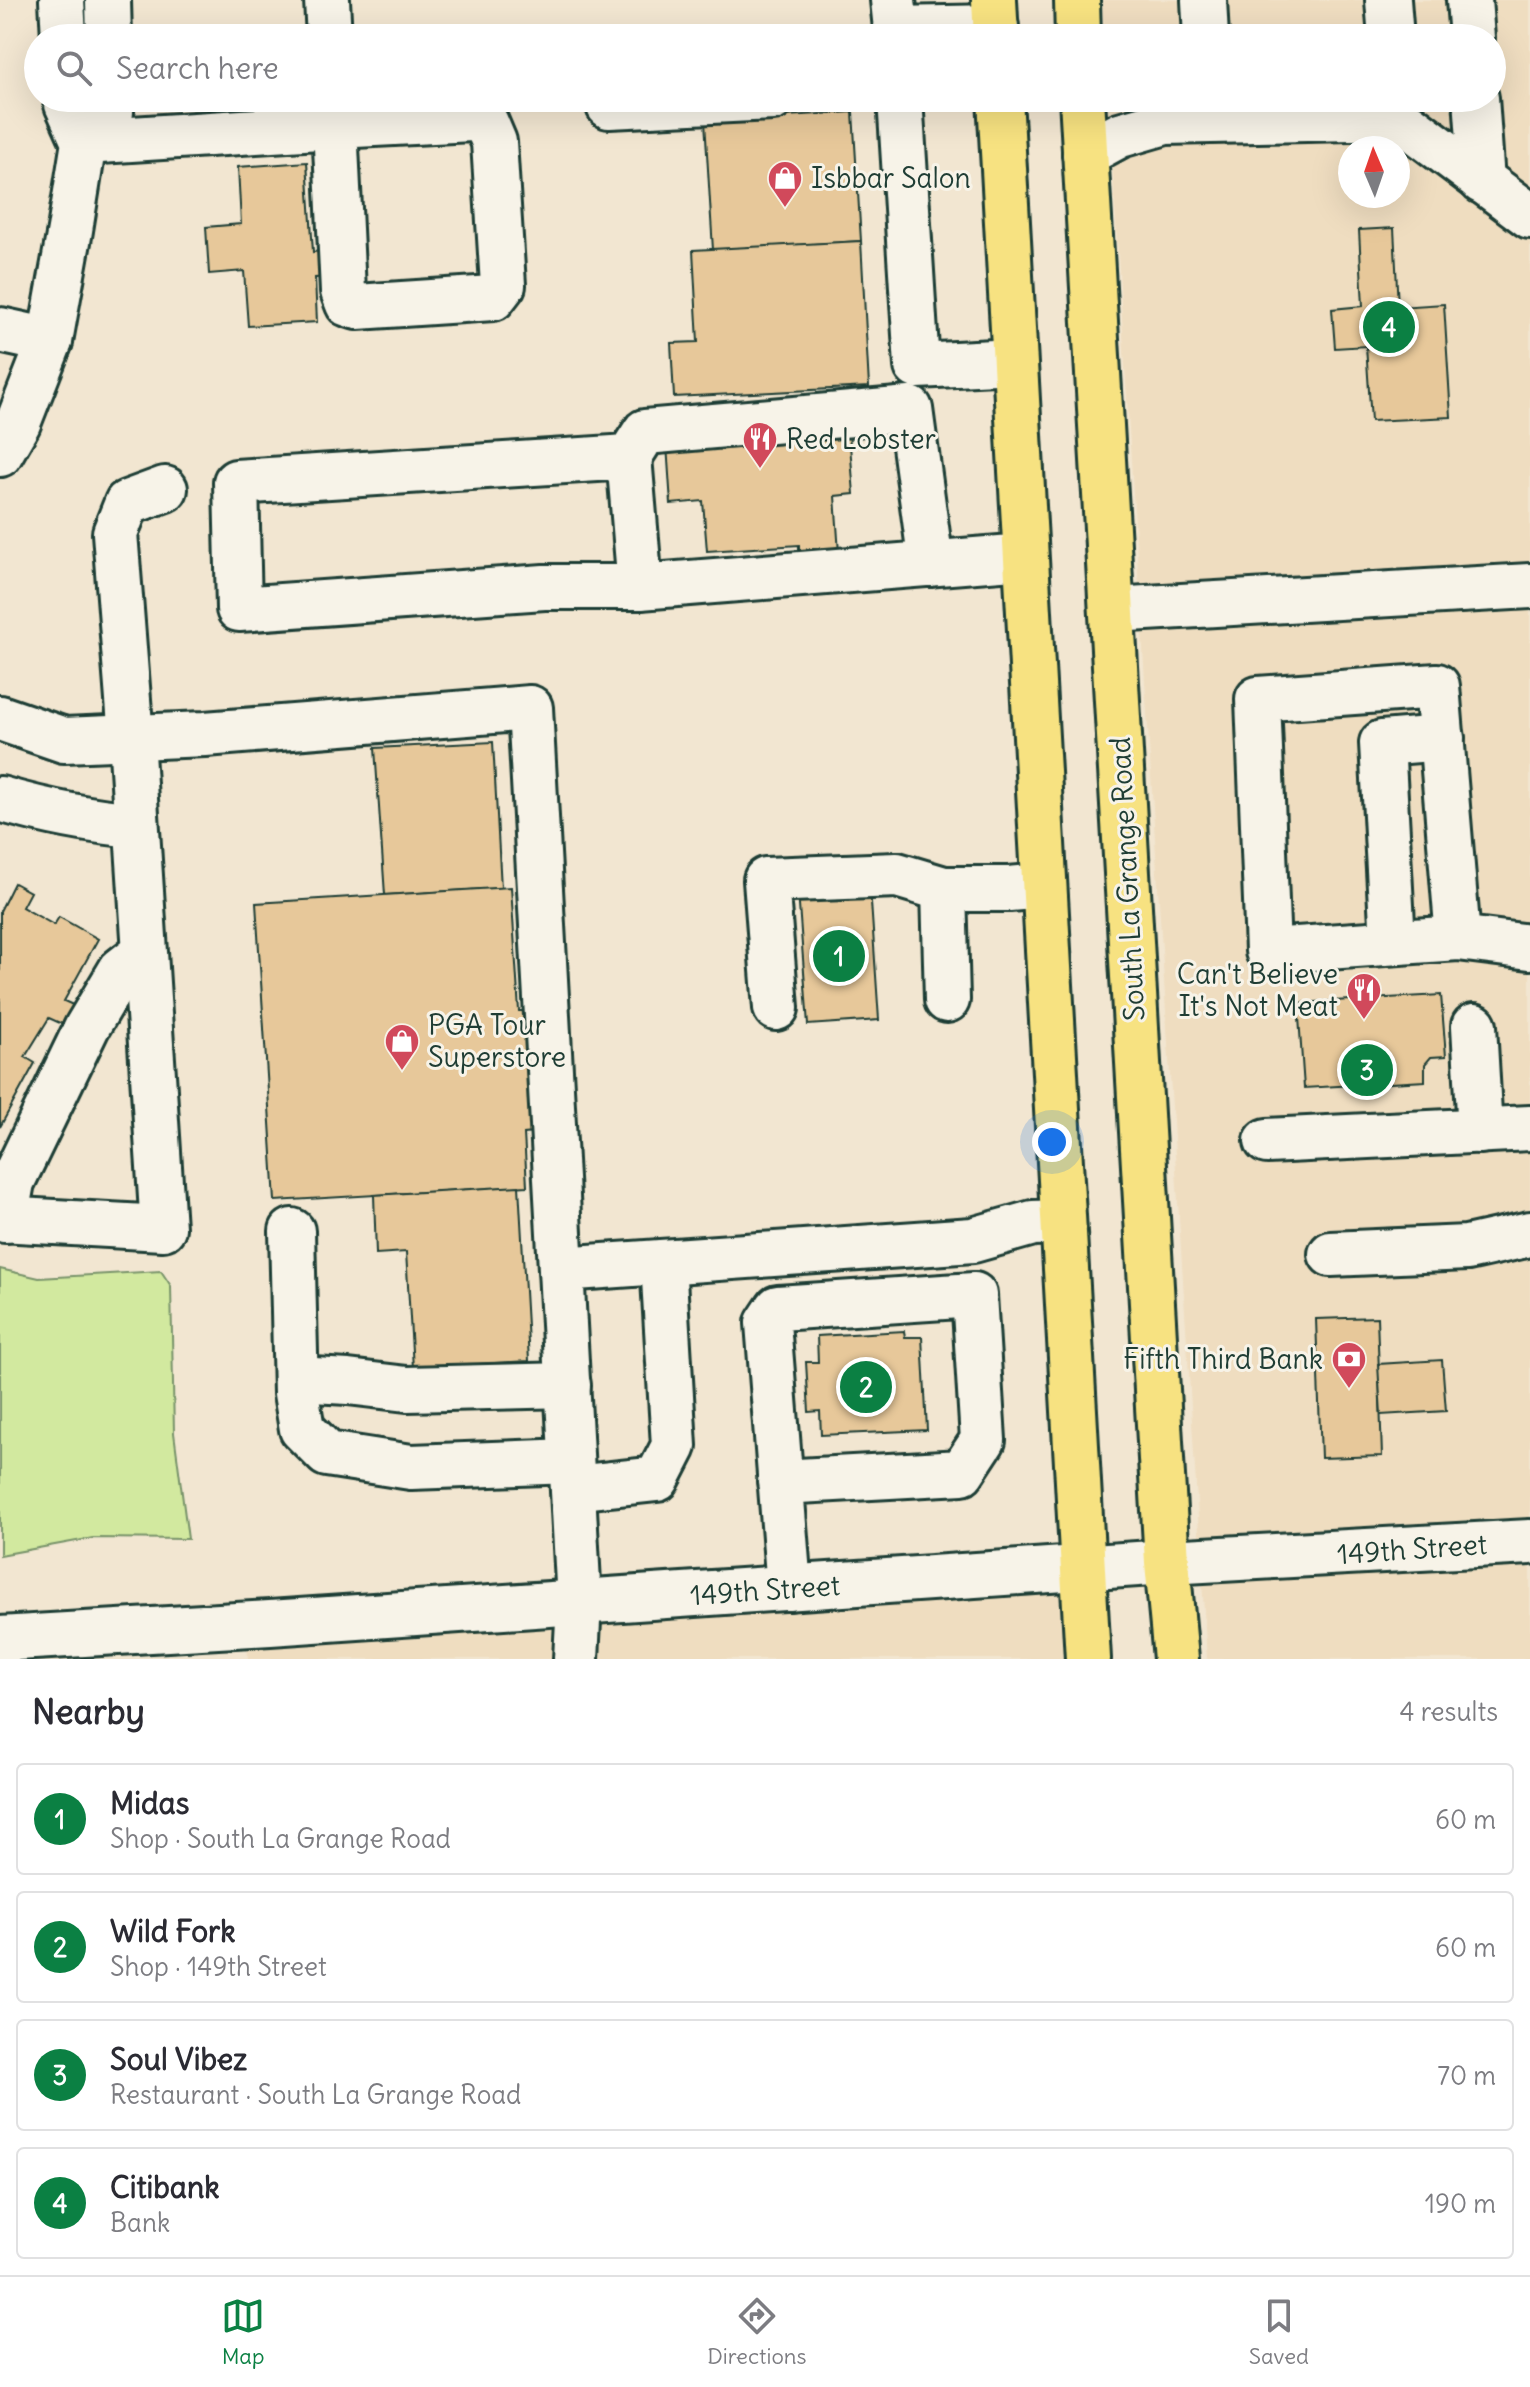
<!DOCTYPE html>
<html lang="en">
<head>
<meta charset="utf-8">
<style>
	:root { --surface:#fff; --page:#f7f7f7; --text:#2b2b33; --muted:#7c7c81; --line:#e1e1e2; --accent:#0b8043 }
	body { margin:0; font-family:Delius,sans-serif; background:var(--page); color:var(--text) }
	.compass { position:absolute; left:1338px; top:136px; width:72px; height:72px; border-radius:50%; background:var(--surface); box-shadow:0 8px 32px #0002; rotate:358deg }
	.you { position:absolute; left:1052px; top:1142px; width:28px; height:28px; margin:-20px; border:6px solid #fff; border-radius:50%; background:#1a73e8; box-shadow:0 0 0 12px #1a73e833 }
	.badge { display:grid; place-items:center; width:52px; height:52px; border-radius:50%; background:var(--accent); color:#fff; font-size:26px; font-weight:700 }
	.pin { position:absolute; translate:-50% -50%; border:4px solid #fff; box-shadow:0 2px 8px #0006 }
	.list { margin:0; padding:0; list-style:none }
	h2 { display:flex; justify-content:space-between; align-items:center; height:104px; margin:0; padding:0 32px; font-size:34px }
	h2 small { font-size:26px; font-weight:400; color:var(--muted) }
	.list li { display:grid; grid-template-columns:52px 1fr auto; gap:24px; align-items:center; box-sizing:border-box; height:112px; margin:0 16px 16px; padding:0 16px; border:2px solid var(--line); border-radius:8px }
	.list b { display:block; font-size:30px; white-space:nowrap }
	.list p { margin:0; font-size:26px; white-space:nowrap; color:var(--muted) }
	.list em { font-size:26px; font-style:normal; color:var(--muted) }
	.icon { flex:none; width:44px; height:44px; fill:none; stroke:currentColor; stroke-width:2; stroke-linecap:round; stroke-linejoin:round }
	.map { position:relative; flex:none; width:1530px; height:1659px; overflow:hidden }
	.search { position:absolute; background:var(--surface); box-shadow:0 8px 32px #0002; left:24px; right:24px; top:24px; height:88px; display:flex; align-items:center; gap:20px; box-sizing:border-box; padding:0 28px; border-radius:44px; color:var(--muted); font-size:30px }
	.sheet { height:616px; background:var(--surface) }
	nav { display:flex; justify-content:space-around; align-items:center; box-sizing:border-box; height:112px; border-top:2px solid var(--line); background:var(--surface); font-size:22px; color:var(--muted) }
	nav a { display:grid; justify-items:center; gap:4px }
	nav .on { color:var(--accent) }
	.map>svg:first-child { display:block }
	.built { fill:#efddc0; fill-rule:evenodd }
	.green { fill:#d2e99f; stroke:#78936a; stroke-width:2 }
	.building { fill:#e7c89a; stroke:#1f3d34; stroke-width:2 }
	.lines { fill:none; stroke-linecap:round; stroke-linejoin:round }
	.minor-casing { stroke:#1f3d34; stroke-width:50 }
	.highway-casing { stroke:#1f3d34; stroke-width:50 }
	.minor { stroke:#f7f3e8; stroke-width:44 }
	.highway { stroke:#f7e281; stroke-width:44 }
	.labels { text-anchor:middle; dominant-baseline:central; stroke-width:6; stroke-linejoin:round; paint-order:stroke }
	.poi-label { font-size:28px; fill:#1f3d34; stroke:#f7f3e8; text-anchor:start }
	.street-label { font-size:28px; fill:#1f3d34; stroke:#f7f3e8 }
</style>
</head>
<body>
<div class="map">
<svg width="1530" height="1659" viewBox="0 0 1530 1659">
	<rect width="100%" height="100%" fill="#f2e6d1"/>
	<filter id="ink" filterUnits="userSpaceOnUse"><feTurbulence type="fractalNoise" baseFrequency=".0125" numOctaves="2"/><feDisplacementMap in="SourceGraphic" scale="16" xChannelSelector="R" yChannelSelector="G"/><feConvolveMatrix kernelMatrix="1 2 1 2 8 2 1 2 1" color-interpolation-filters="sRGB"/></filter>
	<g filter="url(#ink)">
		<g class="built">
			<path d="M1102,0H1530V1659H1207L1108,98H1492V38H1104ZM1350,148H1398V196H1350Z"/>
			<polygon points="1075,1578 1081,1659 248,1659 246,1631"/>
		</g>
		<polygon class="green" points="0,1269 39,1278 161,1271 171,1286 174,1433 188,1539 93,1538 0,1555"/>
		<g class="building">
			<polygon points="853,112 861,241 713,250 705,121"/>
			<polygon points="307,162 313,252 328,250 330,277 315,278 317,322 248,326 244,271 209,274 206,227 241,224 238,167"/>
			<polygon points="1394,228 1398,307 1444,304 1451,417 1371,421 1366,346 1335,348 1332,309 1363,306 1359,230"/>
			<polygon points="861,241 869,387 674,397 671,343 698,342 693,250"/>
			<polygon points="849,433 854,494 835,496 839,553 799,555 799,545 707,551 703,501 671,504 667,445"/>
			<polygon points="493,742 501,888 385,895 375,748"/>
			<polygon points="14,883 30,892 22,907 54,925 59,917 98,939 64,1001 73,1005 62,1024 49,1018 25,1057 35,1063 0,1127 0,911"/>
			<polygon points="511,887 519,1011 528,1011 534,1133 524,1134 527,1186 275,1201 256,903"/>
			<polygon points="870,887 879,1020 808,1025 798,892"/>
			<polygon points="1441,995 1446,1056 1431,1057 1425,1064 1425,1081 1304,1088 1298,1003"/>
			<polygon points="519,1186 529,1361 413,1368 406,1252 376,1254 374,1195"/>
			<polygon points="1377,1317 1382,1456 1321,1458 1316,1319"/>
			<polygon points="904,1331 905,1337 922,1337 927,1430 821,1435 820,1411 809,1412 806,1362 818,1362 817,1336"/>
			<polygon points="1442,1360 1446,1411 1381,1415 1378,1364"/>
		</g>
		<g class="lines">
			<g class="minor-casing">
				<g id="minor">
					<polyline points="62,0 64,38"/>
					<polyline points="108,0 109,38"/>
					<polyline points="327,0 329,38"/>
					<polyline points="893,0 896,29 996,27"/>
					<polyline points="1204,0 1206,38"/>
					<polyline points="1388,0 1391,38"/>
					<polyline points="1469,0 1472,38"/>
					<polyline points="900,98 917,366 1014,361"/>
					<polyline points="1476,98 1482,181"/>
					<polyline points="609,106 773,98"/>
					<polygon points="472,119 486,123 494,142 503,285 493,298 357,307 348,304 343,291 335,126"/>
					<polyline points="84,142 335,126 333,98"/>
					<polyline points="84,142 111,112 111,98"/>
					<polyline points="1085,154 1120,135 1165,122 1398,117 1530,216"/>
					<polyline points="0,330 50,341"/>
					<polyline points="0,454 18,423 50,341 70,230 84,142 67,104 67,98"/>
					<polyline points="629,457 640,587"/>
					<polyline points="931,564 910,409 645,432 629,457 236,482 239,609 544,587 640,587 1025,556"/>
					<polyline points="1112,610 1530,586"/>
					<polyline points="0,718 64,740 205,734 530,708 561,1269 973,1240 1033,1223 1062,1222"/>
					<path d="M0,799C45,812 89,821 136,825"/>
					<polyline points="1458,938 1437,686 1258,699 1268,951 1458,938 1530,947"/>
					<polyline points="1393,942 1382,743 1442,738"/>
					<polyline points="947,1000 944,889 1009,889 1043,886"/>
					<polyline points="776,1008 766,880 897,875 944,889"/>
					<polyline points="1474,1026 1480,1131"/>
					<polyline points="1267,1141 1530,1128"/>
					<polyline points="0,1219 163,1228 131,738 115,533 127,503 165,489"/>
					<polyline points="5,1220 12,1182 87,1027 121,970 144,952"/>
					<polyline points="292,1231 296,1393 302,1429 327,1454 411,1467 571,1461"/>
					<polyline points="1331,1254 1467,1248 1530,1234"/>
					<polyline points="561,1269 579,1602 576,1659"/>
					<polyline points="296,1379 348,1382 407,1389 568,1385"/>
					<polyline points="780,1482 962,1472 983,1440 974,1295 778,1308 768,1323 789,1588"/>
					<polyline points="573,1488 657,1479 674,1446 663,1262"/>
					<polyline points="0,1639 270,1623 1167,1562 1530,1542"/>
				</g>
			</g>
			<g class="highway-casing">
				<g id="highway">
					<polyline points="994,0 996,38"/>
					<polyline points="1077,0 1078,38"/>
					<polyline points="1000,98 1088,1659"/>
					<polyline points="1082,98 1167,1562 1176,1659"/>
				</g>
			</g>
			<use href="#minor" class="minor"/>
			<use href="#highway" class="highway"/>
		</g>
	</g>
	<defs>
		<g id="shop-pin" transform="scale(1.8)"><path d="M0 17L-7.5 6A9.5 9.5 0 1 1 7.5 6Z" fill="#d1495b" stroke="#f7f3e8"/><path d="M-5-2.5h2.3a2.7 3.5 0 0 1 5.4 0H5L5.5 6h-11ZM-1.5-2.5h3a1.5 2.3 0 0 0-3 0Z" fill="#fff"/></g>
		<g id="restaurant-pin" transform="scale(1.8)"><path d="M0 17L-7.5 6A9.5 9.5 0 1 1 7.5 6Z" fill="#d1495b" stroke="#f7f3e8"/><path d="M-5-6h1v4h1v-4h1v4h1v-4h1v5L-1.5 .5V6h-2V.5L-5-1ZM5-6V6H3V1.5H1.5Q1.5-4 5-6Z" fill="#fff"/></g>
		<g id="bank-pin" transform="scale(1.8)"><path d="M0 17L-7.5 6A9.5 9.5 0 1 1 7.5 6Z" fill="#d1495b" stroke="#f7f3e8"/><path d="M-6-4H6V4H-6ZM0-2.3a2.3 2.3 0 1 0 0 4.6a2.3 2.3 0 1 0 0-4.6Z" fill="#fff"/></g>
	</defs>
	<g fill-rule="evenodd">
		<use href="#shop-pin" x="785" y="178"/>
		<use href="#restaurant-pin" x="760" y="439"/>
		<use href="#restaurant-pin" x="1364" y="990"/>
		<use href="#shop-pin" x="402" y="1041"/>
		<use href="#bank-pin" x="1349" y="1359"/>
	</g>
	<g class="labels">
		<g class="poi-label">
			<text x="811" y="178">Isbbar Salon</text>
			<text x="786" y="439">Red Lobster</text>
			<text x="1338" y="974" text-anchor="end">Can't Believe<tspan x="1338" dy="32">It's Not Meat</tspan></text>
			<text x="428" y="1025">PGA Tour<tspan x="428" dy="32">Superstore</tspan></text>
			<text x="1323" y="1359" text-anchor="end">Fifth Third Bank</text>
		</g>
		<g class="street-label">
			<text transform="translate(1127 879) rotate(-93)">South La Grange Road</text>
			<text transform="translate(1412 1549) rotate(-4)">149th Street</text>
			<text transform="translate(765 1590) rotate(-4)">149th Street</text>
		</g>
	</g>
</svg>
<svg class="compass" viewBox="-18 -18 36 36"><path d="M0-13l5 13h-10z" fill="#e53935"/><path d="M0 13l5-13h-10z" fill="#7c7c81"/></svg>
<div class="you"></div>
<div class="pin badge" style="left:839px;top:956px">1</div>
<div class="pin badge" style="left:866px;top:1387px">2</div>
<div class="pin badge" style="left:1367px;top:1070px">3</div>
<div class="pin badge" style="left:1389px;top:327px">4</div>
<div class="search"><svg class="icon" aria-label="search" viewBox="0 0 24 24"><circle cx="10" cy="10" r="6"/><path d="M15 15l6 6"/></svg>Search here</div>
</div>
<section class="sheet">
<h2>Nearby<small>4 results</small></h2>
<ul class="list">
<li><span class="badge">1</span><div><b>Midas</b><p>Shop · South La Grange Road</p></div><em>60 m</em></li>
<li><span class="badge">2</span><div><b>Wild Fork</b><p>Shop · 149th Street</p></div><em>60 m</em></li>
<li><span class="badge">3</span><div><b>Soul Vibez</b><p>Restaurant · South La Grange Road</p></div><em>70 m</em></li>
<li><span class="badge">4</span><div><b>Citibank</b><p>Bank</p></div><em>190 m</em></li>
</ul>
</section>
<nav>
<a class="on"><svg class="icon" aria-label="map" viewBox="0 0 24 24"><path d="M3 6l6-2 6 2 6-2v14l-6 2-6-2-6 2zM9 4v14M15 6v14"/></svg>Map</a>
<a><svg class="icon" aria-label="directions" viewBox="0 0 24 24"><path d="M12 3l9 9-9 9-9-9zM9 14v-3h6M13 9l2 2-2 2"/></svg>Directions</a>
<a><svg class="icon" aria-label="saved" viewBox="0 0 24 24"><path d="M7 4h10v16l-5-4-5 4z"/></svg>Saved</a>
</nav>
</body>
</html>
